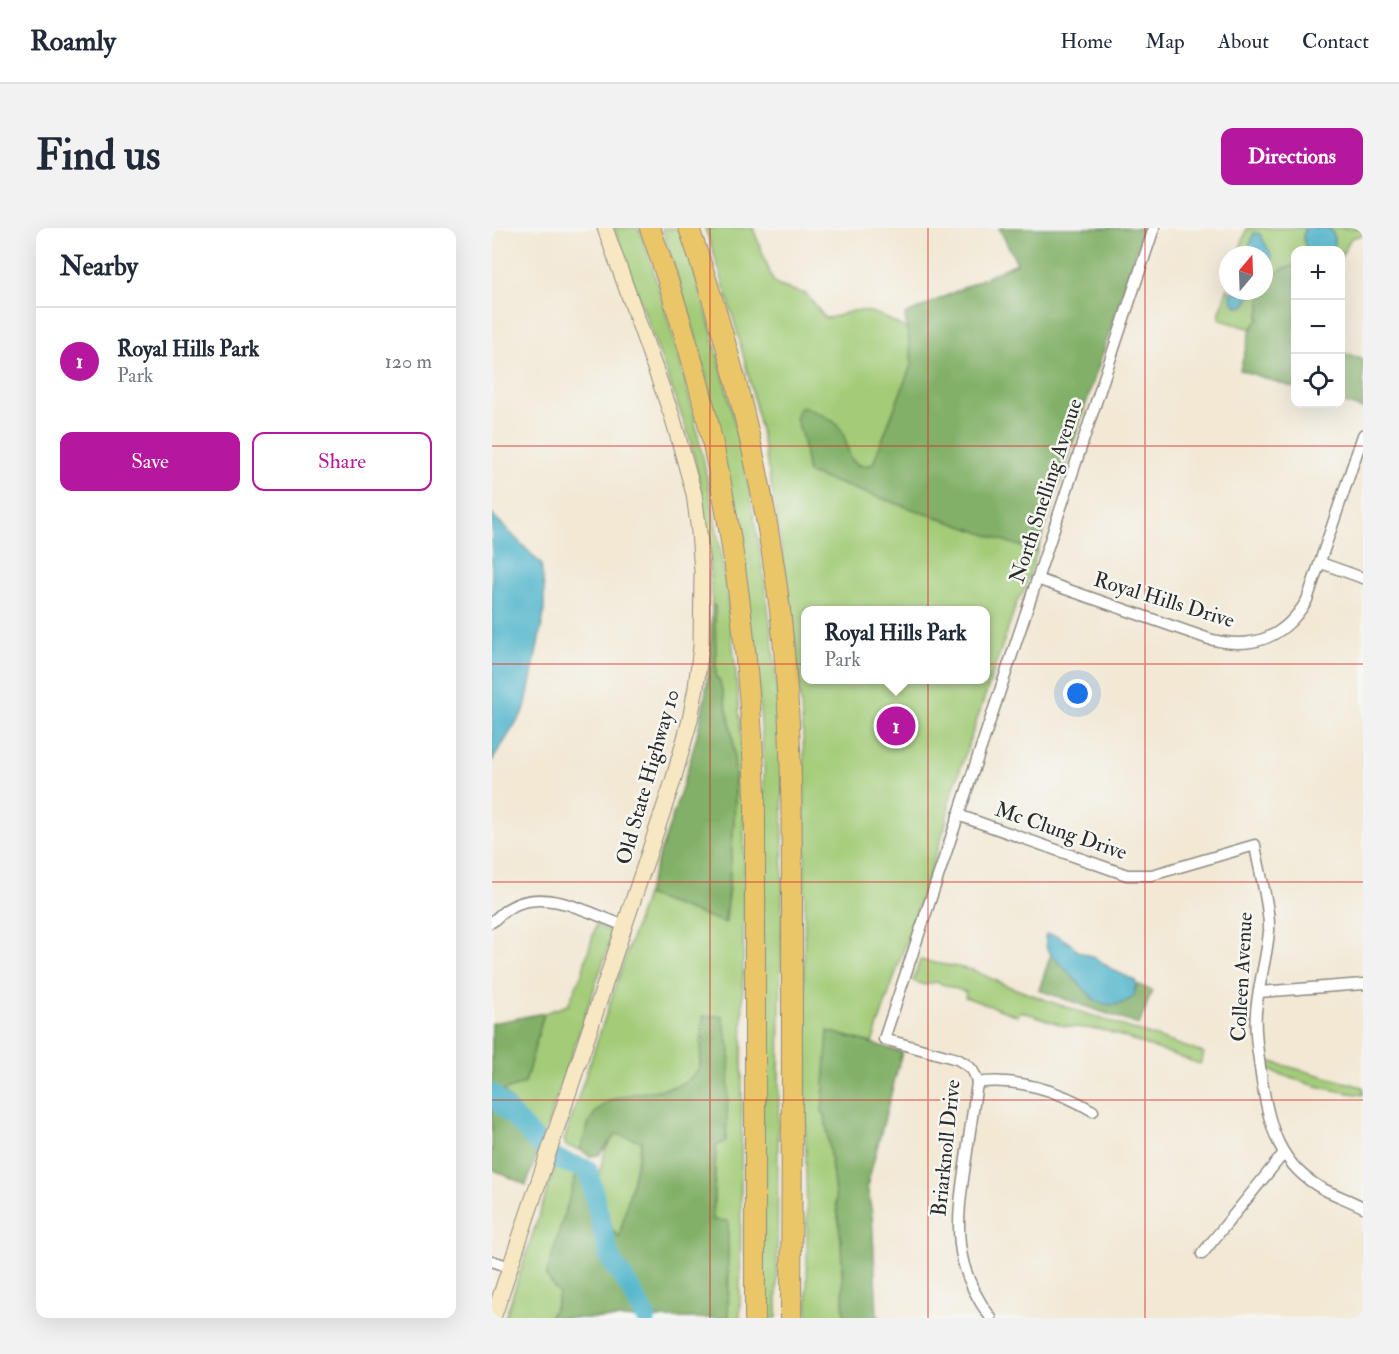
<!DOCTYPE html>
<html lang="en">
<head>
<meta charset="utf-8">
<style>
	:root { --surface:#fff; --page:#f2f2f3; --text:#1f2937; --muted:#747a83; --line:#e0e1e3; --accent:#b5179e }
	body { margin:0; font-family:"IM FELL Double Pica",serif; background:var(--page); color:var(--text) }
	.controls { position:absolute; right:18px; top:18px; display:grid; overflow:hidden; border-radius:12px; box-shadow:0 6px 24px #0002 }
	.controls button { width:54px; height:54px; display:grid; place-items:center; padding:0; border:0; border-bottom:2px solid var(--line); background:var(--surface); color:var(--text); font:30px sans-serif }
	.compass { position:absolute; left:727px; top:18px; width:54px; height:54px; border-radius:50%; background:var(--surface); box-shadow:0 6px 24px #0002; rotate:19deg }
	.you { position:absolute; left:586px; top:466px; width:21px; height:21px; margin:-15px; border:4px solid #fff; border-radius:50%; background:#1a73e8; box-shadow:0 0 0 9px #1a73e833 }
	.badge { display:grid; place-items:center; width:39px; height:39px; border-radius:50%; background:var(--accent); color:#fff; font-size:20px; font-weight:700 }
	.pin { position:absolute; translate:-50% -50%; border:3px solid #fff; box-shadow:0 2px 6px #0006 }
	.popup { position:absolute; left:309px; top:378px; width:189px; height:78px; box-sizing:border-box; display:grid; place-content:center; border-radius:12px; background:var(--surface); filter:drop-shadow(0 2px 4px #0005); font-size:20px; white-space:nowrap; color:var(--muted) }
	.popup b { font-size:22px; color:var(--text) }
	.popup::after { content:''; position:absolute; left:50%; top:100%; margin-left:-12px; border:12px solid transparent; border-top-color:var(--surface) }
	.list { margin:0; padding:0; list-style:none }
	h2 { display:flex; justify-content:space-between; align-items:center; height:78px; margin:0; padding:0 24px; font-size:26px }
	h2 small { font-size:20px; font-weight:400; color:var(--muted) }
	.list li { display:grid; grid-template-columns:39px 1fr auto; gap:18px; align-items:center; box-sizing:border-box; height:108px; padding:0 24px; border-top:2px solid var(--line) }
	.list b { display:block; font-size:22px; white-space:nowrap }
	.list p { margin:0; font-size:20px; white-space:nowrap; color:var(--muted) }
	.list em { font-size:20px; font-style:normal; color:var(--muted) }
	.actions { display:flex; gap:12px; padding:18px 24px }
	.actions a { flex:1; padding:14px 0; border:2px solid var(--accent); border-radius:12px; text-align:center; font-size:21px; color:var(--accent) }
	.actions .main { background:var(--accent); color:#fff }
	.icon { flex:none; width:33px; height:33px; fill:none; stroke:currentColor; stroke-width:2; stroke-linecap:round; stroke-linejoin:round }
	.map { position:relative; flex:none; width:871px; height:1090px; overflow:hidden; border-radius:12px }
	header { display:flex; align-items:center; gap:36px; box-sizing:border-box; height:84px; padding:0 30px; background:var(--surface); border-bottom:2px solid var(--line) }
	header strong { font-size:28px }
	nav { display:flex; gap:33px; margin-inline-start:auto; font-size:21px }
	.intro { display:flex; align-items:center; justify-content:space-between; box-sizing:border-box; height:144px; padding:0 36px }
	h1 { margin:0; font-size:42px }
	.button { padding:15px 27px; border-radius:12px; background:var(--accent); color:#fff; font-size:21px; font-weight:700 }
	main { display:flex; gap:36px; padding:0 36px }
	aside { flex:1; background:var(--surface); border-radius:12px; box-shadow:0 6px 24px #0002 }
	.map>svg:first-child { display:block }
	.green { fill:#a3cc78; stroke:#677c52; stroke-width:1.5; fill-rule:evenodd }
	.forest { fill:#82b068; stroke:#566e4a; stroke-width:1.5 }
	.water { fill:#4bb3ca; stroke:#3b6f7a; stroke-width:1.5 }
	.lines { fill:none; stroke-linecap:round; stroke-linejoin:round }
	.river { stroke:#4bb3ca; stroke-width:20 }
	.street-casing { stroke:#8e8a80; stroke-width:13 }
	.secondary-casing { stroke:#8e8a80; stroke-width:17 }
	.highway-casing { stroke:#8e8a80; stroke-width:22 }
	.street { stroke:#fff; stroke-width:10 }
	.secondary { stroke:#f7e8c3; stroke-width:15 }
	.highway { stroke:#ebc669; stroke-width:20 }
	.grid { fill:none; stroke:#d62828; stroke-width:1.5; stroke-opacity:0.55 }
	.labels { text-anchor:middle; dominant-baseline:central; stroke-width:5; stroke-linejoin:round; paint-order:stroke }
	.street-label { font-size:21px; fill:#2b2b2b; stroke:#f6f6f2 }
</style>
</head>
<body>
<header>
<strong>Roamly</strong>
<nav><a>Home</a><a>Map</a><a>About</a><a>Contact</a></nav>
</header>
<div class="intro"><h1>Find us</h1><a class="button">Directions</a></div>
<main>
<aside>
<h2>Nearby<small></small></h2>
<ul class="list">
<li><span class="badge">1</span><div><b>Royal Hills Park</b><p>Park</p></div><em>120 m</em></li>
</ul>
<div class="actions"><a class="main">Save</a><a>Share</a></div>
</aside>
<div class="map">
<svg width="871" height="1090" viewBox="0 0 871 1090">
	<rect width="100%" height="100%" fill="#f6f6f2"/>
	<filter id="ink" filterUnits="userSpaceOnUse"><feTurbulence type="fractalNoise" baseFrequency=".0167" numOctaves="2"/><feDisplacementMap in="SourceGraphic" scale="12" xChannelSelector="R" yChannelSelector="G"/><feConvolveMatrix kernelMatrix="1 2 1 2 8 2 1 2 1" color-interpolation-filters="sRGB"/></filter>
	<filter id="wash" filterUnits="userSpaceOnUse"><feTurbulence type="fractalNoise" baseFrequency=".008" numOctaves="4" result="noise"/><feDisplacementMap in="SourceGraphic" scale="24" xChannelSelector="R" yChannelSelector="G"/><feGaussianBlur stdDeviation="1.35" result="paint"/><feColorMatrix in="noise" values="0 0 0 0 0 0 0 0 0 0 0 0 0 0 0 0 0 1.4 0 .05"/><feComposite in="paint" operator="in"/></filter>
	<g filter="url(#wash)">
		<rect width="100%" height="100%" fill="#f2e8d4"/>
		<g class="green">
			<path d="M122,0H147C208,176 243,361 251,547C254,614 252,680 251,747C250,861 249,976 248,1090H236L237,1045L221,993L224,918L211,788L208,839C187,877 122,850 99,891C94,900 92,912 88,922L74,918L72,912L154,667L234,694C238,635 247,574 241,515C239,493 233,472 227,452L224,451L223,378L220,377C218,320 212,266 198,211Z"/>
			<path d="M170,0H189C238,153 273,310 286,470C294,575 290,681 288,786C286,887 285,989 285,1090H269L272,541L266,456L216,158L200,96Z"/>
			<path d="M213,0H261L281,53L287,58L314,66L333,90C344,90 351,85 361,83C381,80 399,93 416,102L420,135L381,236L374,238L365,236L356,228L354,214L341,193L312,179L304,190L311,212L316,245L545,324L532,363L526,371L458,571L453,599L380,815L336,804L333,886L349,1012L352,1090H315C316,983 312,876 312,769C312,683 315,596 311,509C308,454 301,399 293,344C277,228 252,111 213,0ZM314,382H494V452H314Z"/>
			<path d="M755,0H813L811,9L814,22H804L803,38C792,39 779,49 772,59V45L780,31L762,6L754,27H746Z"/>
			<polygon points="837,0 871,0 871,7 859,10 849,29 848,22 840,22 841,5"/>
			<polygon points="736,59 736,63 740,63 739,66 745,78 749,79 754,76 761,63 769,63 767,91 759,101 729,92 727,87"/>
			<polygon points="104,697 117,703 118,712 115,723 51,910 11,863 33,855 52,785 76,777 90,745"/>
			<polygon points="428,732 481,742 513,757 565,776 712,825 708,836 612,802 573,798 528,783 526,788 473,769 474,764 444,754 433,757 421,753"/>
			<path d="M776,833L871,859V867C834,862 811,855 777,842Z"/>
			<path d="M124,906L150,912L127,1011L120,1001L116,983L95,978L93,949L61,1055L67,1066L63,1079L57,1090H13L67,927C81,926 91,934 93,948L106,950L114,920Z"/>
		</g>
		<g class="forest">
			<path d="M507,0H652L545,324L316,245L311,212L304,190L307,180L312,179C324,184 340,190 348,200C359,214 351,246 381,236L420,135L413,87L525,35Z"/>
			<path d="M803,38H804L803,160L748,142L759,101L767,91L769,64L772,63C774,49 790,39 803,38Z"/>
			<polygon points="848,124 871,131 871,181 849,174"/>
			<path d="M220,377L223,378L224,450L227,451C233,472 239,493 241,515C247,574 238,636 233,695L154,667C177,595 208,521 216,446C219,423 219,400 220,377Z"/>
			<polygon points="559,726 604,773 644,762 645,756 660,763 647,797 547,762"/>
			<polygon points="52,785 33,855 11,863 51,910 34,957 0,941 0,795"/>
			<path d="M211,788H230L238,822L234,913L224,918L221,992L236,993V1090H57L63,1079L67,1066L54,1048L84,947L93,949L95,978L116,983L120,1001L127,1010L150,913L124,906L107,927L98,928L88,922C92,912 94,900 99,891C122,850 187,877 208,839Z"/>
			<polygon points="336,803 410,824 375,958 380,986 385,1087 389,1090 352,1090 349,1012 333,887 330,884"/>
		</g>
		<g class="water">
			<path d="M813,0H837C843,7 844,14 840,22H814L811,9Z"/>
			<polygon points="762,5 768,6 780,28 772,45 772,27 754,27"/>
			<polygon points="740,63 761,63 754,76 750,79 743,77 739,71"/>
			<polygon points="0,286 49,336 52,361 52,386 33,481 0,533"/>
			<path d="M555,706L566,708L579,716L585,723L604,730L621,742L644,753L642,768C631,778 617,779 604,773L555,722L553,708Z"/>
		</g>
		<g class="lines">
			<g class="river">
				<polyline points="0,866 48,917"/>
				<polyline points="64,931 96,942 118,1031 138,1060 154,1090"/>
			</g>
		</g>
	</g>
	<g filter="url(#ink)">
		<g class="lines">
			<g class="street-casing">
				<g id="street">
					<polyline points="829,335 871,350"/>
					<path d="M545,351L717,411C760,422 792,411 815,372L871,207"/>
					<path d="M466,587L635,647H660L763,617C767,643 778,678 777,703C775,730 766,757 764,784C762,807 767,830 770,853C777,899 788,939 833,962C846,968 859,973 871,979"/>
					<path d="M0,694C6,689 12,682 19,679C54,659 99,686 133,698"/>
					<polyline points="767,764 871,756"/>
					<path d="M485,855C524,849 568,863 601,883"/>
					<polyline points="710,1026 792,925"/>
					<polyline points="0,1033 18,1039"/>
					<path d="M499,1090C460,1038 464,997 473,937C477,909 481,882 485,855C483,841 476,837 465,831L392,811L662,0"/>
				</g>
			</g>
			<g class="secondary-casing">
				<polyline id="secondary" points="1,1090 181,553 198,492 204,459 209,418 210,344 207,304 202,266 181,191 113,0"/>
			</g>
			<g class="highway-casing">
				<g id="highway">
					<path d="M158,0C189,88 216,180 232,272C250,369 259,467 263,566V1090"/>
					<path d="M197,0C240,124 272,252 288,382C301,494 300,607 300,719C300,843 300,966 299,1090"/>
				</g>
			</g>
			<use href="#street" class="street"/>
			<use href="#secondary" class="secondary"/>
			<use href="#highway" class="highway"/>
		</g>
	</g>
	<path class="grid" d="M218,0V1090M436,0V1090M653,0V1090M0,218H871M0,436H871M0,654H871M0,872H871"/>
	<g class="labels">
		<g class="street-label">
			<text transform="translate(554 263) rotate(-72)">North Snelling Avenue</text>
			<text transform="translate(672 372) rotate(17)">Royal Hills Drive</text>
			<text transform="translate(156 549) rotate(-74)">Old State Highway 10</text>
			<text transform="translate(569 603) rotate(19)">Mc Clung Drive</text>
			<text transform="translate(750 749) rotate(-87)">Colleen Avenue</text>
			<text transform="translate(454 920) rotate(-84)">Briarknoll Drive</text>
		</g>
	</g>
</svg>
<div class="controls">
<button>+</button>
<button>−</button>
<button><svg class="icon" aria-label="locate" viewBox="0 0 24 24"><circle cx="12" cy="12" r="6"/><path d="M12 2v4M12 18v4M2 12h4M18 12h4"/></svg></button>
</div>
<svg class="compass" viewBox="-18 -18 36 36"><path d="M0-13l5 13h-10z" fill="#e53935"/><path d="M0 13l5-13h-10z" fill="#747a83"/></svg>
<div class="you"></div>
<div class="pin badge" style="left:404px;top:498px">1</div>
<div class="popup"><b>Royal Hills Park</b>Park</div>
</div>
</main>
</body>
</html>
